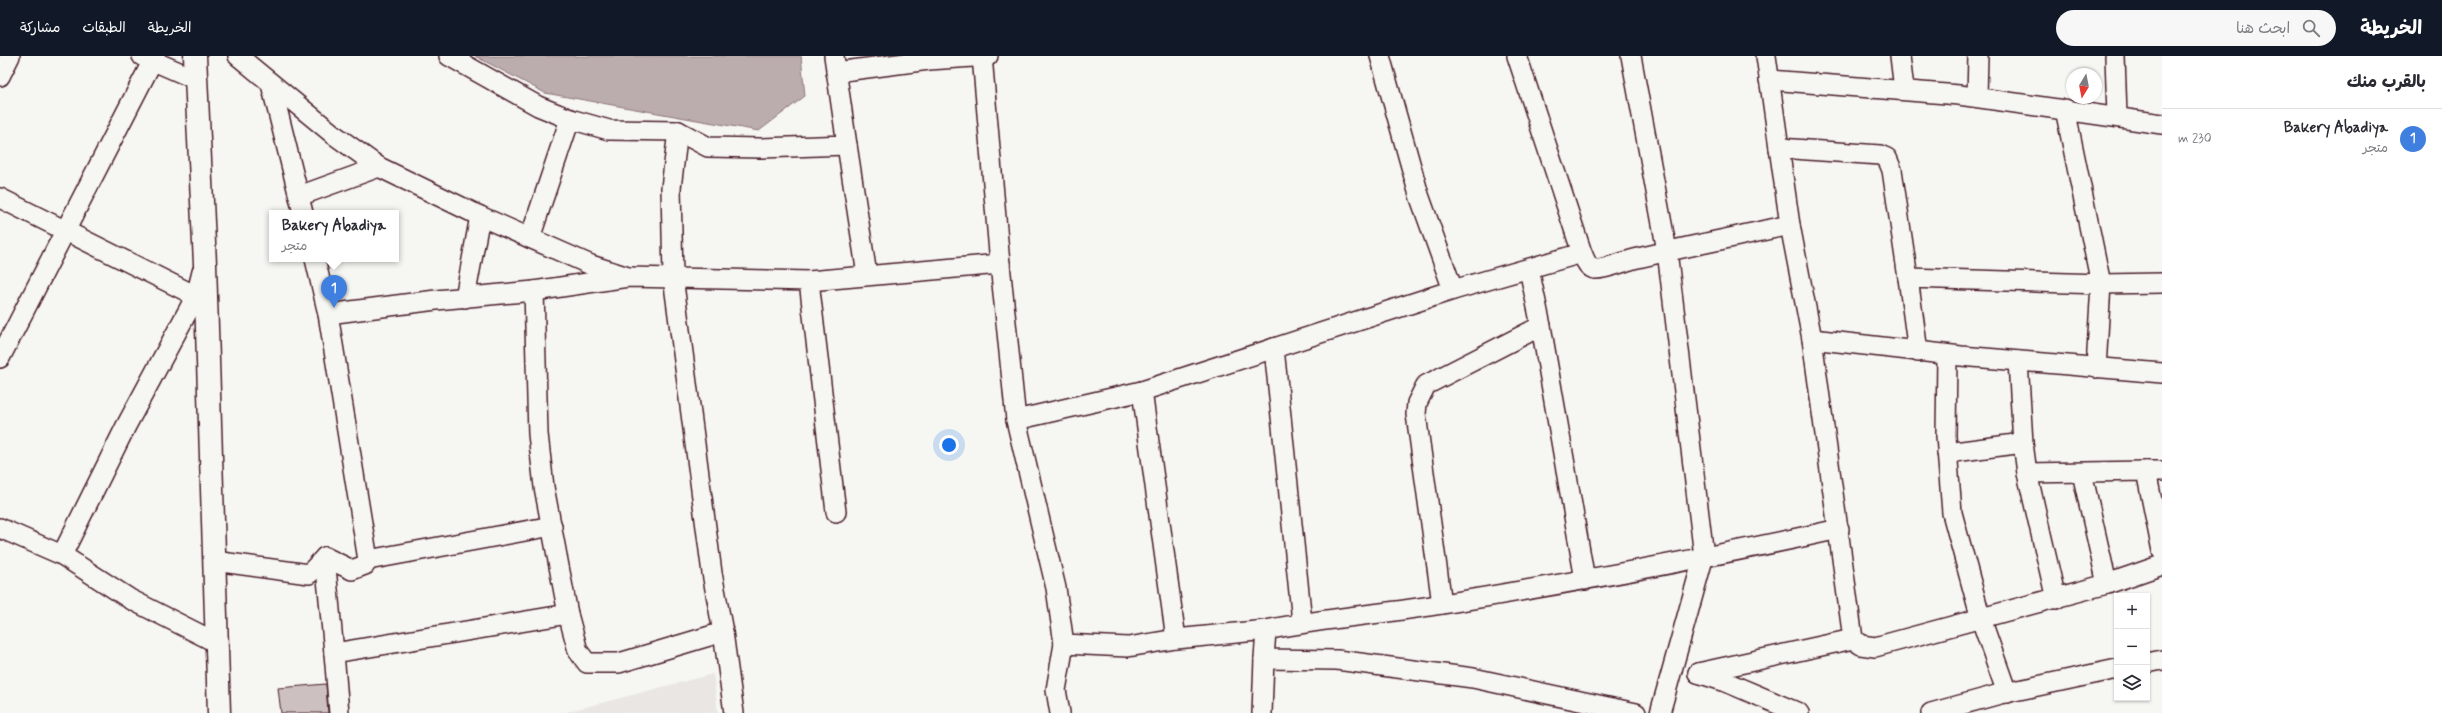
<!DOCTYPE html>
<html lang="ar">
<head>
<meta charset="utf-8">
<style>
	:root { --surface:#fff; --page:#f7f7f7; --text:#2b2b33; --muted:#7c7c81; --line:#e1e1e2; --accent:#111827 }
	body { margin:0; font-family:Mynerve,"Playpen Sans Arabic",sans-serif; background:var(--page); color:var(--text); direction:rtl }
	.controls { position:absolute; right:12px; bottom:12px; display:grid; overflow:hidden; border-radius:0px; box-shadow:0 1px 3px #0004 }
	.controls button { width:36px; height:36px; display:grid; place-items:center; padding:0; border:0; border-bottom:1px solid var(--line); background:var(--surface); color:var(--text); font:20px sans-serif }
	.compass { position:absolute; left:2066px; top:12px; width:36px; height:36px; border-radius:50%; background:var(--surface); box-shadow:0 1px 3px #0004; rotate:190deg }
	.you { position:absolute; left:949px; top:389px; width:14px; height:14px; margin:-10px; border:3px solid #fff; border-radius:50%; background:#1a73e8; box-shadow:0 0 0 6px #1a73e833 }
	.badge { display:grid; place-items:center; width:26px; height:26px; border-radius:50%; background:var(--accent); color:#fff; font-size:13px; font-weight:700 }
	.pin { position:absolute; translate:-50% -33px; filter:drop-shadow(0 1px 2px #0008) }
	.pin::after { content:''; position:absolute; top:21px; width:14px; height:12px; background:inherit; clip-path:polygon(0 0,100% 0,50% 100%) }
	.popup { position:absolute; left:269px; top:154px; width:130px; height:52px; box-sizing:border-box; display:grid; place-content:center; border-radius:0px; background:var(--surface); filter:drop-shadow(0 1px 3px #0005); font-size:13px; white-space:nowrap; color:var(--muted) }
	.popup b { font-size:15px; color:var(--text) }
	.popup::after { content:''; position:absolute; left:50%; top:100%; margin-left:-8px; border:8px solid transparent; border-top-color:var(--surface) }
	.list { margin:0; padding:0; list-style:none }
	h2 { display:flex; justify-content:space-between; align-items:center; height:52px; margin:0; padding:0 16px; font-size:17px }
	h2 small { font-size:13px; font-weight:400; color:var(--muted) }
	.list li { display:grid; grid-template-columns:26px 1fr auto; gap:12px; align-items:center; box-sizing:border-box; height:60px; padding:0 16px; border-top:1px solid var(--line) }
	.list b { display:block; font-size:15px; white-space:nowrap }
	.list p { margin:0; font-size:13px; white-space:nowrap; color:var(--muted) }
	.list em { font-size:13px; font-style:normal; color:var(--muted) }
	.icon { flex:none; width:22px; height:22px; fill:none; stroke:currentColor; stroke-width:2; stroke-linecap:round; stroke-linejoin:round }
	.map { position:relative; flex:none; width:2162px; height:657px; overflow:hidden; direction:ltr }
	header { display:flex; align-items:center; gap:24px; box-sizing:border-box; height:56px; padding:0 20px; background:var(--accent); color:#fff }
	header strong { font-size:19px }
	nav { display:flex; gap:22px; margin-inline-start:auto; font-size:14px }
	.search { width:280px; height:36px; background:var(--page); display:flex; align-items:center; gap:10px; box-sizing:border-box; padding:0 14px; border-radius:22px; color:var(--muted); font-size:15px }
	main { display:flex }
	aside { flex:1; background:var(--surface) }
	.map>svg:first-child { display:block }
	.built { fill:#e9e6e3 }
	.water { fill:#bbadae; stroke:#8e747a }
	.building { fill:#ccc1c0; stroke:#4a1f2b }
	.lines { fill:none; stroke-linecap:round; stroke-linejoin:round }
	.street-casing { stroke:#4a1f2b; stroke-width:22 }
	.secondary-casing { stroke:#4a1f2b; stroke-width:25 }
	.street { stroke:#f6f6f2; stroke-width:19 }
	.secondary { stroke:#f6f6f2; stroke-width:22 }
</style>
</head>
<body>
<header>
<strong>الخريطة</strong>
<div class="search"><svg class="icon" aria-label="search" viewBox="0 0 24 24"><circle cx="10" cy="10" r="6"/><path d="M15 15l6 6"/></svg>ابحث هنا</div>
<nav><a>الخريطة</a><a>الطبقات</a><a>مشاركة</a></nav>
</header>
<main>
<aside>
<h2>بالقرب منك<small></small></h2>
<ul class="list">
<li><span class="badge" style="background:#3f7fe0">1</span><div><b>Bakery Abadiya</b><p>متجر</p></div><em>230 m</em></li>
</ul>
</aside>
<div class="map">
<svg width="2162" height="657" viewBox="0 0 2162 657">
	<rect width="100%" height="100%" fill="#f6f6f2"/>
	<filter id="ink" filterUnits="userSpaceOnUse"><feTurbulence type="fractalNoise" baseFrequency=".025" numOctaves="2"/><feDisplacementMap in="SourceGraphic" scale="8" xChannelSelector="R" yChannelSelector="G"/><feConvolveMatrix kernelMatrix="1 2 1 2 8 2 1 2 1" color-interpolation-filters="sRGB"/></filter>
	<g filter="url(#ink)">
		<polygon class="built" points="713,618 718,657 563,657"/>
		<polygon class="water" points="475,0 801,0 805,40 759,75 545,37"/>
		<polygon class="building" points="326,628 328,657 281,657 278,632"/>
		<g class="lines">
			<g class="street-casing">
				<g id="street">
					<polyline points="142,0 195,23"/>
					<polyline points="238,0 333,78 379,111 480,160 591,209 625,220"/>
					<polyline points="449,0 538,50 570,63 609,74 678,75 708,91 761,92 847,89 834,0"/>
					<polyline points="982,0 1000,208 1016,364 1142,335 1453,234 1582,197"/>
					<polyline points="1380,0 1419,139 1453,234"/>
					<path d="M1517,0L1582,197C1585,203 1587,212 1595,213C1605,214 1627,204 1638,202C1689,190 1740,180 1790,169"/>
					<polyline points="1631,0 1667,195 1703,492 1703,503 1660,657"/>
					<polyline points="1766,0 1790,169 1812,283 1853,583 1861,589 1875,591 2107,528 2162,509"/>
					<polyline points="1900,0 1904,34"/>
					<polyline points="2115,0 2117,60"/>
					<polyline points="836,16 929,4 988,0"/>
					<polyline points="0,20 10,0"/>
					<polyline points="1769,24 1959,39 2162,68"/>
					<polyline points="271,28 303,157"/>
					<polyline points="1977,41 1978,0"/>
					<polyline points="2065,53 2101,228 2096,312"/>
					<polyline points="678,75 671,132 673,221 712,517 723,576 734,657"/>
					<polyline points="847,89 867,219"/>
					<polyline points="1779,92 1880,99 1887,102 1892,114 1908,222"/>
					<polyline points="299,140 379,111"/>
					<polyline points="0,142 196,240"/>
					<polyline points="530,182 570,63"/>
					<polyline points="315,203 328,258"/>
					<polyline points="1529,213 1541,270 1585,524"/>
					<polyline points="809,225 836,456"/>
					<polyline points="534,235 538,378 544,431 568,558 578,595 587,607 619,607 723,576"/>
					<polyline points="465,242 480,160"/>
					<polyline points="1812,283 1961,300 2162,317"/>
					<polyline points="1274,292 1302,566"/>
					<polyline points="1918,296 1908,222 2101,228 2162,227"/>
					<polyline points="1947,299 1946,380 1952,457 1981,563 2007,637"/>
					<polyline points="0,302 155,0"/>
					<polyline points="2018,305 2023,387 2027,417 2146,415 2162,495"/>
					<polyline points="1142,335 1176,583"/>
					<polyline points="1016,364 1056,532 1064,588 1128,591 1176,583 1266,574 1264,603 1337,604 1473,622 1636,657"/>
					<polyline points="1947,397 2023,387"/>
					<polyline points="2146,415 2162,415"/>
					<polyline points="2027,417 2056,543"/>
					<polyline points="2082,417 2107,528"/>
					<polyline points="0,472 62,499 130,543 217,587"/>
					<polyline points="62,499 126,370 196,240 202,216"/>
					<polyline points="325,501 334,597 568,558"/>
					<polyline points="368,504 552,470"/>
					<polyline points="214,505 309,518 325,501 352,514 365,509 368,504 328,258 436,244 534,235 628,221 809,225 1000,208"/>
					<polyline points="1442,548 1416,358 1417,347 1426,329 1541,270"/>
					<path d="M1266,574C1325,562 1384,558 1443,548C1576,526 1708,502 1839,473"/>
					<polyline points="334,597 339,657"/>
					<polyline points="2147,607 2162,604"/>
					<polyline points="1698,617 1853,583"/>
					<polyline points="1698,617 1726,626 1799,657"/>
					<polyline points="1060,657 1056,634 1064,588"/>
					<polyline points="1262,657 1264,603"/>
					<polyline points="1931,657 2000,638 2117,613"/>
				</g>
			</g>
			<g class="secondary-casing">
				<polyline id="secondary" points="195,0 205,208 219,657"/>
			</g>
			<use href="#street" class="street"/>
			<use href="#secondary" class="secondary"/>
		</g>
	</g>
</svg>
<div class="controls">
<button>+</button>
<button>−</button>
<button><svg class="icon" aria-label="layers" viewBox="0 0 24 24"><path d="M12 4l9 5-9 5-9-5zM3 14l9 5 9-5"/></svg></button>
</div>
<svg class="compass" viewBox="-18 -18 36 36"><path d="M0-13l5 13h-10z" fill="#e53935"/><path d="M0 13l5-13h-10z" fill="#7c7c81"/></svg>
<div class="you"></div>
<div class="pin badge" style="left:334px;top:252px;background:#3f7fe0">1</div>
<div class="popup"><b>Bakery Abadiya</b>متجر</div>
</div>
</main>
</body>
</html>
